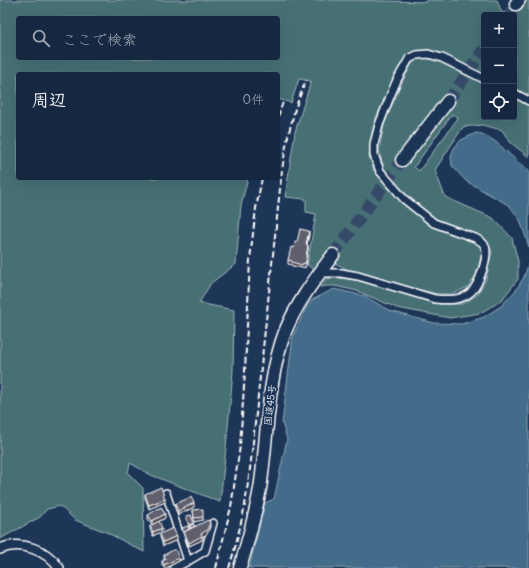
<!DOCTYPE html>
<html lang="ja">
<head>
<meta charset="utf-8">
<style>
	:root { --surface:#162841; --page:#1f3048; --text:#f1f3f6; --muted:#9ea6b1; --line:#35445a }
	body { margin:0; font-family:Delius,"Klee One",sans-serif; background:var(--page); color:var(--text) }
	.controls { position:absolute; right:12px; top:12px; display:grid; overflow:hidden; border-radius:4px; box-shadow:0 4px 16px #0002 }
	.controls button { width:36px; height:36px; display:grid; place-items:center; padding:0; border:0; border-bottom:1px solid var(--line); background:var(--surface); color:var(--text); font:20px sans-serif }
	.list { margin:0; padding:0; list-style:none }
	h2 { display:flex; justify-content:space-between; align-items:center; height:52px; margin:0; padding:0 16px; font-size:17px }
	h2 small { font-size:13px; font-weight:400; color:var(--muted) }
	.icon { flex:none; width:22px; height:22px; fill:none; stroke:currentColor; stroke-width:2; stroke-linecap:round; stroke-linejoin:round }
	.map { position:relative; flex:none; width:529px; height:568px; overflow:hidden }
	.search { position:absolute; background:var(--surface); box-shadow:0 4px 16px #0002; left:16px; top:16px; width:264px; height:44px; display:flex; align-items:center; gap:10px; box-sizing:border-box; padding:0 14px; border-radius:4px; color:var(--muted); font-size:15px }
	.panel { position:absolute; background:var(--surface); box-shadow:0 4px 16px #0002; left:16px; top:72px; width:264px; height:108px; border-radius:4px }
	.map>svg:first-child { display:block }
	.green { fill:#477075; stroke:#a3b8ba; fill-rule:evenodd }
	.water { fill:#436c8a; stroke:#8ea7b9 }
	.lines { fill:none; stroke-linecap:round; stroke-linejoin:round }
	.trunk-tunnel { stroke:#344968; stroke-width:12; stroke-dasharray:12 6; stroke-linecap:butt }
	.minor-casing { stroke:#fff; stroke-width:10 }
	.tertiary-casing { stroke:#fff; stroke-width:12 }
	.trunk-casing { stroke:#fff; stroke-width:15 }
	.minor { stroke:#1d3557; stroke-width:7 }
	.tertiary { stroke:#1d3557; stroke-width:9 }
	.trunk { stroke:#1d3557; stroke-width:12 }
	.rail { stroke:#fff; stroke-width:2; stroke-dasharray:6 3; stroke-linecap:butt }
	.wall { fill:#53515e; stroke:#fff }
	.shaded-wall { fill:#44424c; stroke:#fff }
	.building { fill:#615e6d; stroke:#fff }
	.labels { text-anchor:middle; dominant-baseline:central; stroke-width:3.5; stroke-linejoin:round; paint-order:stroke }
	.street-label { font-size:10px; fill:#fff; stroke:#1d3557 }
</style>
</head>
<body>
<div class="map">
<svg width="529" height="568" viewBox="0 0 529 568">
	<rect width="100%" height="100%" fill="#1d3557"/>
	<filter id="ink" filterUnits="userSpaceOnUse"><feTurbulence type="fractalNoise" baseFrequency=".025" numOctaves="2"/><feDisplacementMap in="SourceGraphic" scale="8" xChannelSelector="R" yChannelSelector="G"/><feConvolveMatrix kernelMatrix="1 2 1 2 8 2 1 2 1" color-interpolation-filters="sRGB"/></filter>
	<g filter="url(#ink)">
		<g class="green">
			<path d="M0,0H349L426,2L428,0H497L502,13L519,10L526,0H529V96L514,89V15H484V75L429,50L417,51L409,54L394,79L379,111L374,123L370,142L369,156L374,171L402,201L433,226L472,239L480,246L482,253L476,275L468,287L452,294H438L408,287L350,271L335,263L339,256L329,251L316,271L307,265L316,214L306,212V199L285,197L295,132L311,81L299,79L291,103L278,99V74H18V178H248L241,205L236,264L211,283L199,303L234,310L233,371L227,438L220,502L151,475L130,463L128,473L143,488L144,552L106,532L75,520L60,506L47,509L40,517L0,539ZM18,18H278V58H18Z"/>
			<path d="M428,56L484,83V117H514V97L529,105V157L510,142L502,130L482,125L463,127L435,170L445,197L493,218L512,238L518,261V279L501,301L480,313L450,318L397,308L357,291L335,286H327L320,287L326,279L338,278L363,281L439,304H462L477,295L486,279L492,251L485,238L436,220L406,194L384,169L379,150L384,125L399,88L411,65L417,57ZM443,97L452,103L406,165L399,159ZM452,114L458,118L419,171L414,167Z"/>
		</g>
		<g class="water">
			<path d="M476,133C493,133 513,161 529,170V247L520,220L510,206L466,181L452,166L451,156L454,148L461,140Z"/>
			<polygon points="529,262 529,568 249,568 265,503 274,499 287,439 282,423 293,336 307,306 312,300 334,289 365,296 390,311 434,323 462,324 484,317 501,306 516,290 524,277"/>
		</g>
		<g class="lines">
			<g class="trunk-tunnel">
				<polyline points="509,15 516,4"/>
				<polyline points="448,101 484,49"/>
				<polyline points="333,255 402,160"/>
			</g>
			<g class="minor-casing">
				<g id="minor">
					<polyline points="514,93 529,101"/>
					<path d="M320,273H341L358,276L435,299C448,300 461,301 471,292C479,285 489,256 485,246C483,242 479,240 475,238L434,223L404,199L380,171L374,155V144L379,125L391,94L397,80L409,59L417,55L428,54L442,58L484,79"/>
					<polyline points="166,493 188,561 174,568"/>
					<polyline points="188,561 205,551 213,523"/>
				</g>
			</g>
			<g class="tertiary-casing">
				<path id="tertiary" d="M0,549C21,540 47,550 59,568"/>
			</g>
			<g class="trunk-casing">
				<g id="trunk">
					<polyline points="516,4 519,0"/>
					<polyline points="402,160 448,101"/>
					<path d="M240,568C248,540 257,511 261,482C268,432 267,380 285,332C296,304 315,279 333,255"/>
				</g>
			</g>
			<use href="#minor" class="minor"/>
			<use href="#tertiary" class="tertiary"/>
			<use href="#trunk" class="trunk"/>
			<g class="rail">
				<polyline points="278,117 283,102"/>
				<polyline points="216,568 231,507 240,446 245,371 250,259 256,208 262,178"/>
				<polyline points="229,568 236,544 245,505 251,461 282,170 287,140 295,109 306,80"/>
			</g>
		</g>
		<g class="wall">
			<polygon points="309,235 307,245 308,249 306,258 307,262 305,268 303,267 302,268 292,266 292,265 288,264 288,260 297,242"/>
			<polygon points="145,494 165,502 149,509 145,498"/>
			<polygon points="175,504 194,507 178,515 175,508"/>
			<polygon points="193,510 203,517 203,520 194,522"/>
			<polygon points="148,515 165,518 156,523 162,531 153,536 150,529 150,526 152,525 148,519"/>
			<polygon points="186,516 195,526 210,527 207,534 202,537 202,540 189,546 182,530 182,528 189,529 190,529 190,526 189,527"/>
			<polygon points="160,534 177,540 163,546 160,537"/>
			<polygon points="164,555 179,561 166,568 164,568 162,565 162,561 164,560"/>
		</g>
		<g class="shaded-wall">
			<polygon points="309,231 309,235 306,248 306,244"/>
			<polygon points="308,245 308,249 306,262 306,258"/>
			<polygon points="165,499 165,502 149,509 149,505"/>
			<polygon points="194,503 194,507 178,515 178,511"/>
			<polygon points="165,514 165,518 152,525 152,521"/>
			<polygon points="210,523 210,527 207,534 202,537 202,540 189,546 189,543 201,534"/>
			<polygon points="162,528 162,531 153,536 153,532"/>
			<polygon points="177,536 177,540 163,546 163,542"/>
			<polygon points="179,558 179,561 166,568 164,568 164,565"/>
		</g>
		<g class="building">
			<polygon points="300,229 309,231 306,244 308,245 306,258 307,258 305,264 303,263 302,265 292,262 292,261 288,260 291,247 294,248 295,242 297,242"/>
			<polygon points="161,487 165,499 149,505 145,494"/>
			<polygon points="191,497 194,503 178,511 175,504"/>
			<polygon points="161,507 165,514 152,521 148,515"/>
			<polygon points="203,509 203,517 194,518 193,510"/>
			<polygon points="191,515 194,523 189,525 186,516"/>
			<polygon points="208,520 210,523 207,530 201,534 202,536 189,543 184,532"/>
			<polygon points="159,521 162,528 153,532 150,526"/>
			<polygon points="193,524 195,526 191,528 190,526"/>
			<polygon points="188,526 189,529 184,532 184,533 182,528"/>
			<polygon points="173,528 177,536 163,542 160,534"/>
			<polygon points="175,549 179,558 164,565 162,561 166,559 164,555"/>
		</g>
	</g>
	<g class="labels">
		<g class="street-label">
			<text transform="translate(270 405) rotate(-83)">国道45号</text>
		</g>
	</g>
</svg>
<div class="controls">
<button>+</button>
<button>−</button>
<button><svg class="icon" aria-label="locate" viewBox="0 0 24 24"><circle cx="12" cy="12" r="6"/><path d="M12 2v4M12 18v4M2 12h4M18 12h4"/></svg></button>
</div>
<div class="search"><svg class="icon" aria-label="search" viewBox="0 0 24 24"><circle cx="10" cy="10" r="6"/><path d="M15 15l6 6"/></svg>ここで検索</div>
<section class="panel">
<h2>周辺<small>0件</small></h2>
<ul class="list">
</ul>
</section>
</div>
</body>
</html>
